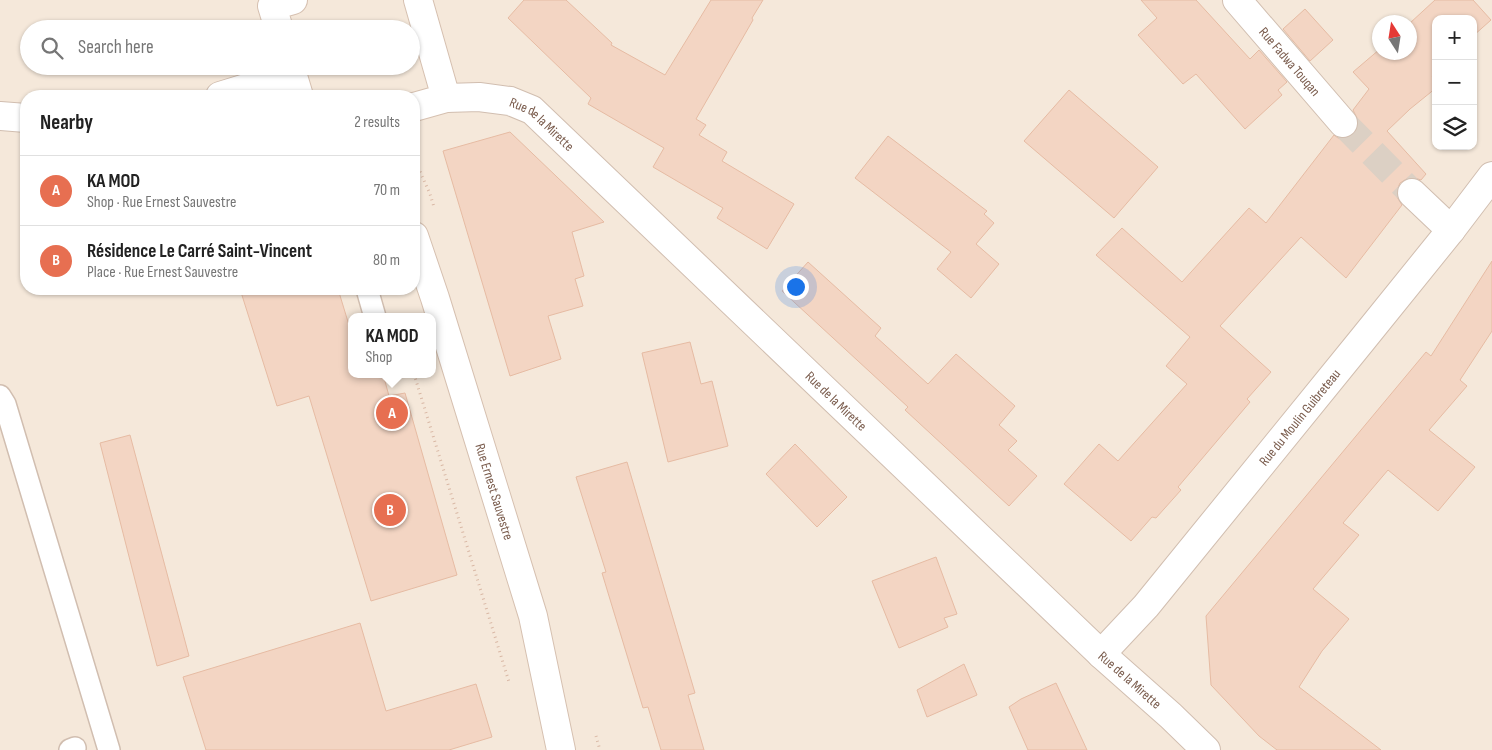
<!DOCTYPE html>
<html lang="en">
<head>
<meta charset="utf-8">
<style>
	:root { --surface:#fff; --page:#f6f6f6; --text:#222; --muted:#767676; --line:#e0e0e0; --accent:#e76f51 }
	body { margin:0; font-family:"Sofia Sans Condensed",sans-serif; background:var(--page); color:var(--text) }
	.controls { position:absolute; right:15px; top:15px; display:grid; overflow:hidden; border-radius:10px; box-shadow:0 1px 4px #0004 }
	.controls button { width:45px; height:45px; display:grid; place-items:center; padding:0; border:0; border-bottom:1px solid var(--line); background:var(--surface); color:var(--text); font:25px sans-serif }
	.compass { position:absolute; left:1372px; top:15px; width:45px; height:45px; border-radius:50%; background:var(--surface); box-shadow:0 1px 4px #0004; rotate:348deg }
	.you { position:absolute; left:795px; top:286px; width:18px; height:18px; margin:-12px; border:4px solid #fff; border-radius:50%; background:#1a73e8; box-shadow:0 0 0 8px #1a73e833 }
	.badge { display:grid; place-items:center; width:32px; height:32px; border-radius:50%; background:var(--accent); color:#fff; font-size:16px; font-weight:700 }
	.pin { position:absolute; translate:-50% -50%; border:2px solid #fff; box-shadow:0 1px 5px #0006 }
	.popup { position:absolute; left:348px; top:313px; width:88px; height:65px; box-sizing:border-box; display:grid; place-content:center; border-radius:10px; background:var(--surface); filter:drop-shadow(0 1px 4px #0005); font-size:16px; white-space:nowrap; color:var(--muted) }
	.popup b { font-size:19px; color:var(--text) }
	.popup::after { content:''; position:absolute; left:50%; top:100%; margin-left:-10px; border:10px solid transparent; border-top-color:var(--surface) }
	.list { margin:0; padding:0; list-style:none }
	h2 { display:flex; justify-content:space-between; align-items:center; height:65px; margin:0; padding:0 20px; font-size:21px }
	h2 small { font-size:16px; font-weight:400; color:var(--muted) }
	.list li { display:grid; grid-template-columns:32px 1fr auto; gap:15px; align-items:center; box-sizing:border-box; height:70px; padding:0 20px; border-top:1px solid var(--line) }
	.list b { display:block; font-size:19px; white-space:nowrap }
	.list p { margin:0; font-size:16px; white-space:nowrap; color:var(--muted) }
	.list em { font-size:16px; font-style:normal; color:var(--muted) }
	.icon { flex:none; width:28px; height:28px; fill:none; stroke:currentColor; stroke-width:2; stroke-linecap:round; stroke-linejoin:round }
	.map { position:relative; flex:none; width:1492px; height:750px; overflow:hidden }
	.search { position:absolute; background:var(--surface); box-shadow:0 1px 4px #0004; left:20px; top:20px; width:400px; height:55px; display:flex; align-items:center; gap:12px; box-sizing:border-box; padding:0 18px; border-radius:28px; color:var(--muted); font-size:19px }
	.panel { position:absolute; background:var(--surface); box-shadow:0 1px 4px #0004; left:20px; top:90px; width:400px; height:205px; border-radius:20px }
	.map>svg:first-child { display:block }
	.residential { fill:#f5e8da; fill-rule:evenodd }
	.building { fill:#f3d5c3; stroke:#e6bba3 }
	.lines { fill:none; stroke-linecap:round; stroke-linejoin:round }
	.minor-tunnel { stroke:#dcd0c4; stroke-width:28; stroke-dasharray:28 14; stroke-linecap:butt }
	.service-casing { stroke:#d1beb0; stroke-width:24 }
	.minor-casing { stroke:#d1beb0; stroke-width:30 }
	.secondary-casing { stroke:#d6c0b0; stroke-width:30 }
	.path { stroke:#d9b8a5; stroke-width:3; stroke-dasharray:1 4; stroke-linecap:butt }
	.service { stroke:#fff; stroke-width:21 }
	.minor { stroke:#fff; stroke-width:28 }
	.secondary { stroke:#fff; stroke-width:28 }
	.labels { text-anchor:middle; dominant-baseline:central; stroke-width:4; stroke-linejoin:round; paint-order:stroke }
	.street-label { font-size:14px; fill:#7a5c4d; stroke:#fffaf3 }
</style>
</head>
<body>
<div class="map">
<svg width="1492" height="750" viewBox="0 0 1492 750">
	<rect width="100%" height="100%" fill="#fdf6ec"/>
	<path class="residential" d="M0,0H1492V750H0ZM1436,19H1473V146H1436ZM1380,22H1410V52H1380ZM29,29H411V66H29ZM26,96H414V289H26ZM352,317H432V374H352Z"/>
	<g class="building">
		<polygon points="524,0 566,0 612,43 611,45 665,75 711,0 763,0 752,18 753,20 696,119 706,125 699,135 727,152 722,161 794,204 767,249 717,218 723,208 653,167 664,148 588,104 591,98 508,18"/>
		<polygon points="1141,0 1196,0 1250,59 1259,50 1287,82 1278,90 1282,95 1245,129 1196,74 1183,84 1138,35 1157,18"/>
		<polygon points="1435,0 1473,0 1491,20 1473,36 1473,19 1436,19 1436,72 1432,76 1436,81 1436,88 1410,109 1387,131 1426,174 1421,180 1415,178 1408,178 1400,183 1397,190 1397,197 1402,205 1346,278 1301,237 1220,326 1271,372 1247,399 1250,402 1178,487 1181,490 1156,518 1152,517 1131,541 1064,484 1099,444 1118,461 1187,384 1166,366 1190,337 1096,255 1122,228 1182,282 1249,208 1266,223 1334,135 1338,138 1346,138 1354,134 1358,129 1358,120 1353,110 1369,89 1353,72 1380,49 1380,52 1410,52 1410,23"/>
		<polygon points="1305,9 1333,40 1310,61 1283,29"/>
		<polygon points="1069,90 1158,167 1114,218 1024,141"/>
		<polygon points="510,132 604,222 572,232 584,276 575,279 583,306 548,316 561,359 510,376 443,151"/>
		<polygon points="888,136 987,211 984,214 994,223 976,244 999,264 971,298 937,269 951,252 855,178"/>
		<polygon points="1492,261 1492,331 1460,380 1467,386 1429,430 1475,467 1438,511 1388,470 1343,523 1359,535 1313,589 1349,619 1322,651 1299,687 1381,750 1277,750 1259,736 1211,685 1206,616 1426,352 1431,356"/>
		<polygon points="808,262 881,328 875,336 928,384 956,354 1015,406 999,425 1017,441 1008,450 1037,476 1009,506 905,410 908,407 782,291"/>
		<polygon points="240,289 338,289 352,335 352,374 383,374 389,396 405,393 457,575 371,601 309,396 277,406"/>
		<polygon points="690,342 701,384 712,381 728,446 668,462 642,353"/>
		<polygon points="130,435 189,656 157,666 100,443"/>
		<polygon points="795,444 847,497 817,527 766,474"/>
		<polygon points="627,462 695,693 688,695 704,750 661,750 648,707 643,708 602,573 606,572 576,477"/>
		<polygon points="936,557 957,614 944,618 948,627 899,648 872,581"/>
		<polygon points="360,623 386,711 476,684 492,737 449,750 206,750 183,677"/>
		<polygon points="964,664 977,695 927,717 917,690"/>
		<polygon points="1056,683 1075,724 1087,750 1028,750 1009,707 1021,699"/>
	</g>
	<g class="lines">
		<polyline class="minor-tunnel" points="1343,123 1412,193"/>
		<g class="service-casing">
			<g id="service">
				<polyline points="367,289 375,317"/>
				<polyline points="0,396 5,404 109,750"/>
				<polyline points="70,750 75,748"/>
			</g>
		</g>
		<g class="minor-casing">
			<g id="minor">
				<path id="s1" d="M1237,0L1343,123"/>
				<polyline points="220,96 292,74"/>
				<path id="s2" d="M446,98L479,97L510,101L532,110L1101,654L1171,716L1206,750"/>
				<polyline points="0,116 26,118"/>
				<polyline points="1412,193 1451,230"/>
				<path id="s3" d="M1101,654L1146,606L1363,339L1451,230L1492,176"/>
			</g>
		</g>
		<g class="secondary-casing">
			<g id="secondary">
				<polyline points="279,29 272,6 293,0"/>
				<polyline points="290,66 299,96"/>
				<polyline points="414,107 446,98 418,0"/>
				<path id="s4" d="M414,236L435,298L533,616L561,750"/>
			</g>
		</g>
		<g class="path">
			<polyline points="414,158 430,194 434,207"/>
			<polyline points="414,374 509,682"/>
			<polyline points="596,736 600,750"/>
		</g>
		<use href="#service" class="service"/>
		<use href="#minor" class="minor"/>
		<use href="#secondary" class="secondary"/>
	</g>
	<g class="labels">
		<g class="street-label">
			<text stroke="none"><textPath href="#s1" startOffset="81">Rue Fadwa Touqan</textPath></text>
			<text stroke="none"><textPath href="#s2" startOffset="104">Rue de la Mirette</textPath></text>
			<text stroke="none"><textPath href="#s2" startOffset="509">Rue de la Mirette</textPath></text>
			<text stroke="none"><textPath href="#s3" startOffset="309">Rue du Moulin Guibreteau</textPath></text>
			<text stroke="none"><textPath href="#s4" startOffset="268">Rue Ernest Sauvestre</textPath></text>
			<text stroke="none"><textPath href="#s2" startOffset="914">Rue de la Mirette</textPath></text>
		</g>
	</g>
</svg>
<div class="controls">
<button>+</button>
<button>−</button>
<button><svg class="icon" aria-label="layers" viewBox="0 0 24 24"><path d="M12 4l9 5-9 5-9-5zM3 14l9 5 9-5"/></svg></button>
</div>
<svg class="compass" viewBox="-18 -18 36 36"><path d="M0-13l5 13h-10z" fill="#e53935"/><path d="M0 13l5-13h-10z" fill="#767676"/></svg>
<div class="you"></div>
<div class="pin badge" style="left:392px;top:413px">A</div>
<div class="popup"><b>KA MOD</b>Shop</div>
<div class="pin badge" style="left:390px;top:510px">B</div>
<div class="search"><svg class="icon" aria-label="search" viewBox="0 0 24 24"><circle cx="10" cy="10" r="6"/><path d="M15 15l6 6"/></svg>Search here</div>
<section class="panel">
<h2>Nearby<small>2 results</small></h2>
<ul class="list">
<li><span class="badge">A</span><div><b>KA MOD</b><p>Shop · Rue Ernest Sauvestre</p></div><em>70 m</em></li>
<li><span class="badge">B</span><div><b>Résidence Le Carré Saint-Vincent</b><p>Place · Rue Ernest Sauvestre</p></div><em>80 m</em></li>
</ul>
</section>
</div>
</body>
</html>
